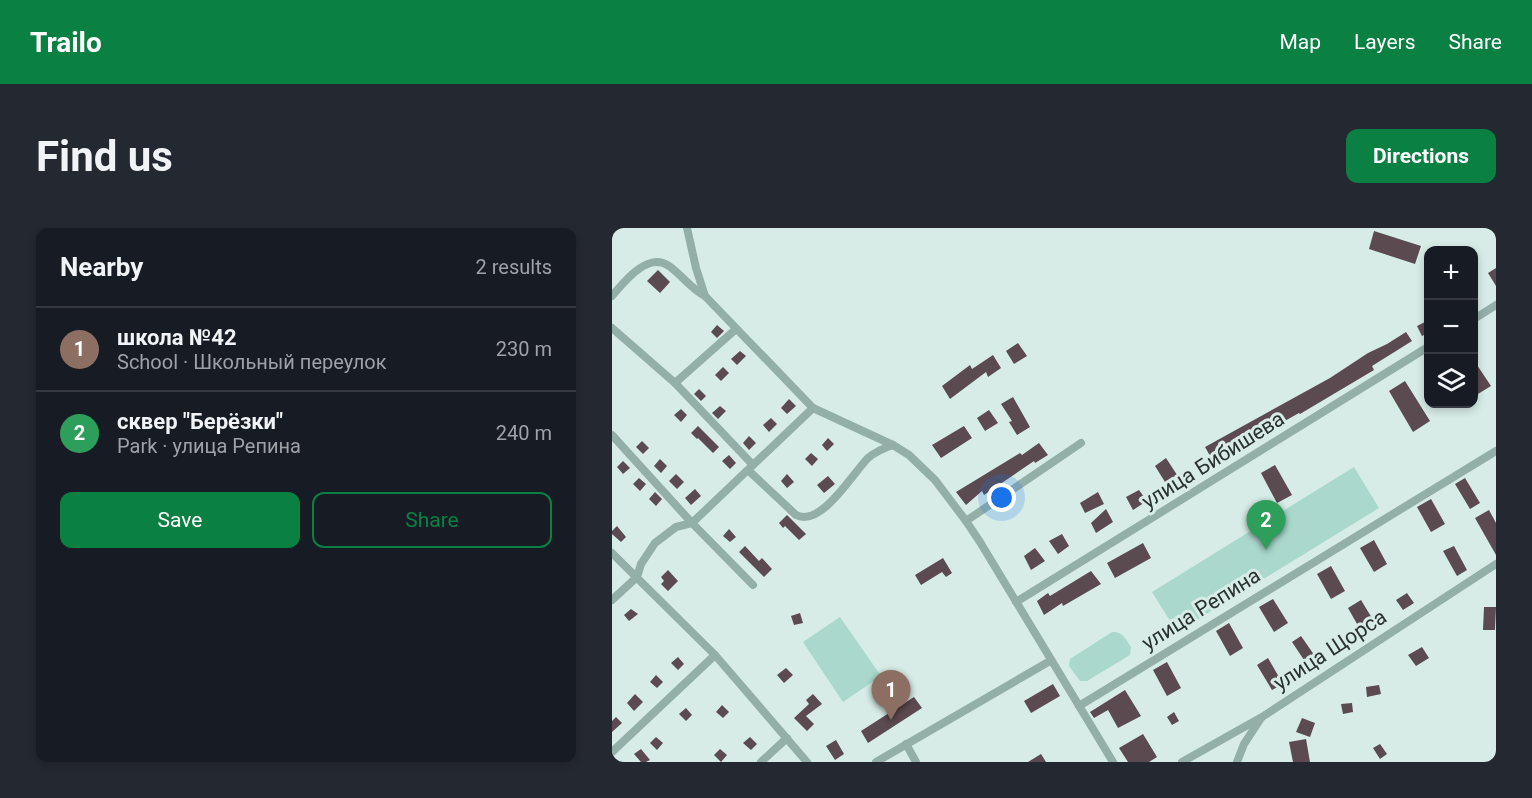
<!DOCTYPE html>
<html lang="en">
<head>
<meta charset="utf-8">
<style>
	:root { --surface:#171b24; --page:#242831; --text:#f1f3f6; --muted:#9ea1a6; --line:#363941; --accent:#0b8043 }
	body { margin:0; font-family:Roboto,sans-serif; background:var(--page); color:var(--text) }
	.controls { position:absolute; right:18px; top:18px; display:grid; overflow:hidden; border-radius:12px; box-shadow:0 3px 9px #0003 }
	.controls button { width:54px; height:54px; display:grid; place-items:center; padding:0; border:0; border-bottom:2px solid var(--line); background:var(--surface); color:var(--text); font:30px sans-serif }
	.you { position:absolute; left:390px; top:270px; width:21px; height:21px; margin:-15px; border:4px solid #fff; border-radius:50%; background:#1a73e8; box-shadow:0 0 0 9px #1a73e833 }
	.badge { display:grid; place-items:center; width:39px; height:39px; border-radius:50%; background:var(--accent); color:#fff; font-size:20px; font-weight:700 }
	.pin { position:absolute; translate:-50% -50px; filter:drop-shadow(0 2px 3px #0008) }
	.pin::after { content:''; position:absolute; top:32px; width:21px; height:18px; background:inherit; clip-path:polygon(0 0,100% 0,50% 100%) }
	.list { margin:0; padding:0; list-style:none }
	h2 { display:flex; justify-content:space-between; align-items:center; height:78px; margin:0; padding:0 24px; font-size:26px }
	h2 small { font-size:20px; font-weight:400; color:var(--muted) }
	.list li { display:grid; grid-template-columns:39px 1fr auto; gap:18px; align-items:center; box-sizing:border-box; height:84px; padding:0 24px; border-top:2px solid var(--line) }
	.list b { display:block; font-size:22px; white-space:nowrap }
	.list p { margin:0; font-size:20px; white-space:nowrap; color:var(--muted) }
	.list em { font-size:20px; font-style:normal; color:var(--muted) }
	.actions { display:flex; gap:12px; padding:18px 24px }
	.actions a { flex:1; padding:14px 0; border:2px solid var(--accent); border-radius:12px; text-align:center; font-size:21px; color:var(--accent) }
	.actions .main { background:var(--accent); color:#fff }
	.icon { flex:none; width:33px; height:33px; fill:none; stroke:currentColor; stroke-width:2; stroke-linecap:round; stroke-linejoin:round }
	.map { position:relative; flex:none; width:884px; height:534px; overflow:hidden; border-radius:12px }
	header { display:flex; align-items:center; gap:36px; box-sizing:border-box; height:84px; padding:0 30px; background:var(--accent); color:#fff }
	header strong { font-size:28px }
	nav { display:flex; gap:33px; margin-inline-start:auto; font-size:21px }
	.intro { display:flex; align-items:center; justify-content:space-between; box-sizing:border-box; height:144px; padding:0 36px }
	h1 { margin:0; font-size:42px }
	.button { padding:15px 27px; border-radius:12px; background:var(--accent); color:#fff; font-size:21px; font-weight:700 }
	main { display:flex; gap:36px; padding:0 36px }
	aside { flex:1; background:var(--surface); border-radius:12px; box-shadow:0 3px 9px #0003 }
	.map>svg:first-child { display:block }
	.green { fill:#aad8cc }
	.building { fill:#5b4a50 }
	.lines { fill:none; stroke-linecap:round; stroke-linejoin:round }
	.minor { stroke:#94afa7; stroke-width:8 }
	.labels { text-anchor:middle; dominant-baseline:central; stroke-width:6; stroke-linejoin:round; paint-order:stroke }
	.street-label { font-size:21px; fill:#2a322f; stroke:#d7ece6 }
</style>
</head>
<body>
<header>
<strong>Trailo</strong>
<nav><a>Map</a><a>Layers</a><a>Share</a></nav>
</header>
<div class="intro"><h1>Find us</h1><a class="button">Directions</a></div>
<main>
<aside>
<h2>Nearby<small>2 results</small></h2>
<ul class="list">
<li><span class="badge" style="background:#8d6e63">1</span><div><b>школа №42</b><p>School · Школьный переулок</p></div><em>230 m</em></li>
<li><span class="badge" style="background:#2e9e5b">2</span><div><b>сквер &quot;Берёзки&quot;</b><p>Park · улица Репина</p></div><em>240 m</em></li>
</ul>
<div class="actions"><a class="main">Save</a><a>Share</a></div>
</aside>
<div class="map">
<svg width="884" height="534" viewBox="0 0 884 534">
	<rect width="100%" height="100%" fill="#d7ece6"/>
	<g class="green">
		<polygon points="742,239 767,280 565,404 540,364"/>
		<polygon points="228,389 269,448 231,474 191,414"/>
		<path d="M500,404C510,403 514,411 519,419L518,427L475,453H468L457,438L458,431Z"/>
	</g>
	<g class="building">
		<polygon points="762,3 809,18 803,36 757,21"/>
		<polygon points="884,40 884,58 876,45"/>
		<polygon points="46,42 58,54 48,65 35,53"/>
		<polygon points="815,93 816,105 810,108 805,98"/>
		<polygon points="105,97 112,103 105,110 99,104"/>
		<polygon points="794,104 800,113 760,138 762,142 688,186 687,185 601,233 593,219 718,150 756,125 775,116"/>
		<polygon points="406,115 415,128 402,136 394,123"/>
		<polygon points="128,123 134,128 125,137 119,131"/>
		<polygon points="381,127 389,140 376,149 374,144 338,171 330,158 358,137 360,141"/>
		<polygon points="861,131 879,158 861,169"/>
		<polygon points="111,139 117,145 109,153 103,147"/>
		<polygon points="793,153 818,193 801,204 777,163"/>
		<polygon points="87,161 94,168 89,173 82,166"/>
		<polygon points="401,169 418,199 405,207 397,194 400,193 389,176"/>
		<polygon points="177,171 184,178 175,186 169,180"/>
		<polygon points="108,178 114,183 106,191 100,185"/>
		<polygon points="69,181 75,187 69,194 62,187"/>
		<polygon points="377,182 386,195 373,203 365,190"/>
		<polygon points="159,190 165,196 157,204 151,197"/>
		<polygon points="86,198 107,219 101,225 86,210 85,211 79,205"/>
		<polygon points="352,198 360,210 329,230 320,217"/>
		<polygon points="137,208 144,215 137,222 131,215"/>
		<polygon points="216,210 222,216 215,223 210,217"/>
		<polygon points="30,213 37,220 31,226 24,219"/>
		<polygon points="427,215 436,227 423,235 422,233 372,267 370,263 354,277 344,264 408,225 410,227"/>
		<polygon points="199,225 206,231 200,238 193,231"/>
		<polygon points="117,227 124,235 118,241 110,233"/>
		<polygon points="554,230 569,253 558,262 543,238"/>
		<polygon points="48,231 55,238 49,245 42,238"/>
		<polygon points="11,233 18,240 11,246 5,239"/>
		<polygon points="663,237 680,267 665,275 649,245"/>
		<polygon points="64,246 72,254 65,261 57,253"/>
		<polygon points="175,246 182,254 175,260 169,253"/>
		<polygon points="216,248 223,256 212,265 205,257"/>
		<polygon points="27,250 34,256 28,263 21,256"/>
		<polygon points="853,250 868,275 858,281 843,256"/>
		<polygon points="83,261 89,268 79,277 73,270"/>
		<polygon points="527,262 535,273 521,282 514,269"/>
		<polygon points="43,264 50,271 44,278 37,271"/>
		<polygon points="486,264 492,276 473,285 468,275"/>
		<polygon points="819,271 833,296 819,304 805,279"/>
		<polygon points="494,281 501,294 484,305 479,295"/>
		<polygon points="877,282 884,295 884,327 863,290"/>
		<polygon points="175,287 194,306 187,312 173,298 171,300 167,295"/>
		<polygon points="5,298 14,309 9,314 0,306 0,303"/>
		<polygon points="117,301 124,309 118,314 111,308"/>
		<polygon points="450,306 457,318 446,326 437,313"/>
		<polygon points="762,312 775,336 762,344 748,320"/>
		<polygon points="531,315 539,330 503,350 495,335"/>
		<polygon points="133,318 147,333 150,330 160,341 152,349 127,324"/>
		<polygon points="842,318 855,342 845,348 831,323"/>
		<polygon points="423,320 433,333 419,342 412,328"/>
		<polygon points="331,330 340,345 334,349 330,344 309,357 303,347"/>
		<polygon points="719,338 733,363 719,371 705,346"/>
		<polygon points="56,342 66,353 56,363 49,356 52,353 49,349"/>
		<polygon points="479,343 489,356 451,378 450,375 432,387 425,373 436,365 438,368"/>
		<polygon points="795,365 802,375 791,382 784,372"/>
		<polygon points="661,371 676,395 662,404 647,379"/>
		<polygon points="749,372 763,395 749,403 736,380"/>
		<polygon points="872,379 884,379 883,402 871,402"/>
		<polygon points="19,381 26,386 17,393 12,387"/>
		<polygon points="188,385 191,395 182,397 179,388"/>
		<polygon points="617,395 631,420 618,428 604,403"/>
		<polygon points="689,408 705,431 696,438 680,414"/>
		<polygon points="810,419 817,430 804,438 796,427"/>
		<polygon points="66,429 72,436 66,442 59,435"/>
		<polygon points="656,430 671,456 660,462 645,437"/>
		<polygon points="555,434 569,460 555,468 541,442"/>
		<polygon points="174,440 181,447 172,455 165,447"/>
		<polygon points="44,447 51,454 45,460 38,454"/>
		<polygon points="441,456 448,468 419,485 412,473"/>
		<polygon points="767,457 769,466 755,469 754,459"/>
		<polygon points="513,462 529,488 506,500 496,482 482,490 478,484"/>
		<polygon points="23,466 31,474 22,483 15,475"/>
		<polygon points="201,466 210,476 194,488 202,496 195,503 182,490 197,476 194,472"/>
		<polygon points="302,469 310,480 256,515 249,503"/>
		<polygon points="740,475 741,484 731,486 729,476"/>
		<polygon points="110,477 117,484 111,490 104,484"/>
		<polygon points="74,480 80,487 74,493 67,486"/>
		<polygon points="562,484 567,493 560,497 555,489"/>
		<polygon points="4,489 10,495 0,504 0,493"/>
		<polygon points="690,490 703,495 698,509 684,504"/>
		<polygon points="531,506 545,529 537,534 516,534 507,520"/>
		<polygon points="44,509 51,515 45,522 38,515"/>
		<polygon points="138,509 145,516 139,522 131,515"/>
		<polygon points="694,511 698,534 681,534 677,514"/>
		<polygon points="224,512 232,526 223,532 214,518"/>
		<polygon points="768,516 775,526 768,531 761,520"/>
		<polygon points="29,521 38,532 34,534 29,534 22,526"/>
		<polygon points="108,521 115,527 109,534 102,527"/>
		<polygon points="429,526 434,534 416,534"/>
	</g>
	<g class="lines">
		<g class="minor">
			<polyline points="75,0 84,40 93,68 201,180 281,217 297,227 323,252 354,293 368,314 501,534"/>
			<path d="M0,68C12,54 36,23 57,38C70,47 79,61 93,68"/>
			<polyline points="862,91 884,77"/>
			<polyline points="0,100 63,155 141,237"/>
			<polyline points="63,155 124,101"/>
			<polyline points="0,207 80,295 141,357"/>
			<path d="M136,242L184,287C209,300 241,245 256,230C263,224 272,220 281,217"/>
			<polyline points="354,293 469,215"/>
			<polyline points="0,325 103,427 195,534"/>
			<polyline points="0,372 25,349 29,336 43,315 64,299 80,295 201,180"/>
			<polyline points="404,374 816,119"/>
			<polyline points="467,478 884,223"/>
			<polyline points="294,516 304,534"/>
			<polyline points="0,524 103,427"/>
			<polyline points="149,534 175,510"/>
			<polyline points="264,534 438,433"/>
			<polyline points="570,534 650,489 884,336"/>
			<polyline points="625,534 632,516 649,490"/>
		</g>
	</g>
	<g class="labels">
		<g class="street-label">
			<text transform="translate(601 232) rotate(-32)">улица Бибишева</text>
			<text transform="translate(589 381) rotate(-32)">улица Репина</text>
			<text transform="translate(718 422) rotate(-33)">улица Щорса</text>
		</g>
	</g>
</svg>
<div class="controls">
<button>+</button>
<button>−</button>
<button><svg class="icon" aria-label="layers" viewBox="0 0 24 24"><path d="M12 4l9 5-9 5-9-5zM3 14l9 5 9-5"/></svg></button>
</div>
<div class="you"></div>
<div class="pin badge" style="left:279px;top:492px;background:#8d6e63">1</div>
<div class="pin badge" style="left:654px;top:322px;background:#2e9e5b">2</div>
</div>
</main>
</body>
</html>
